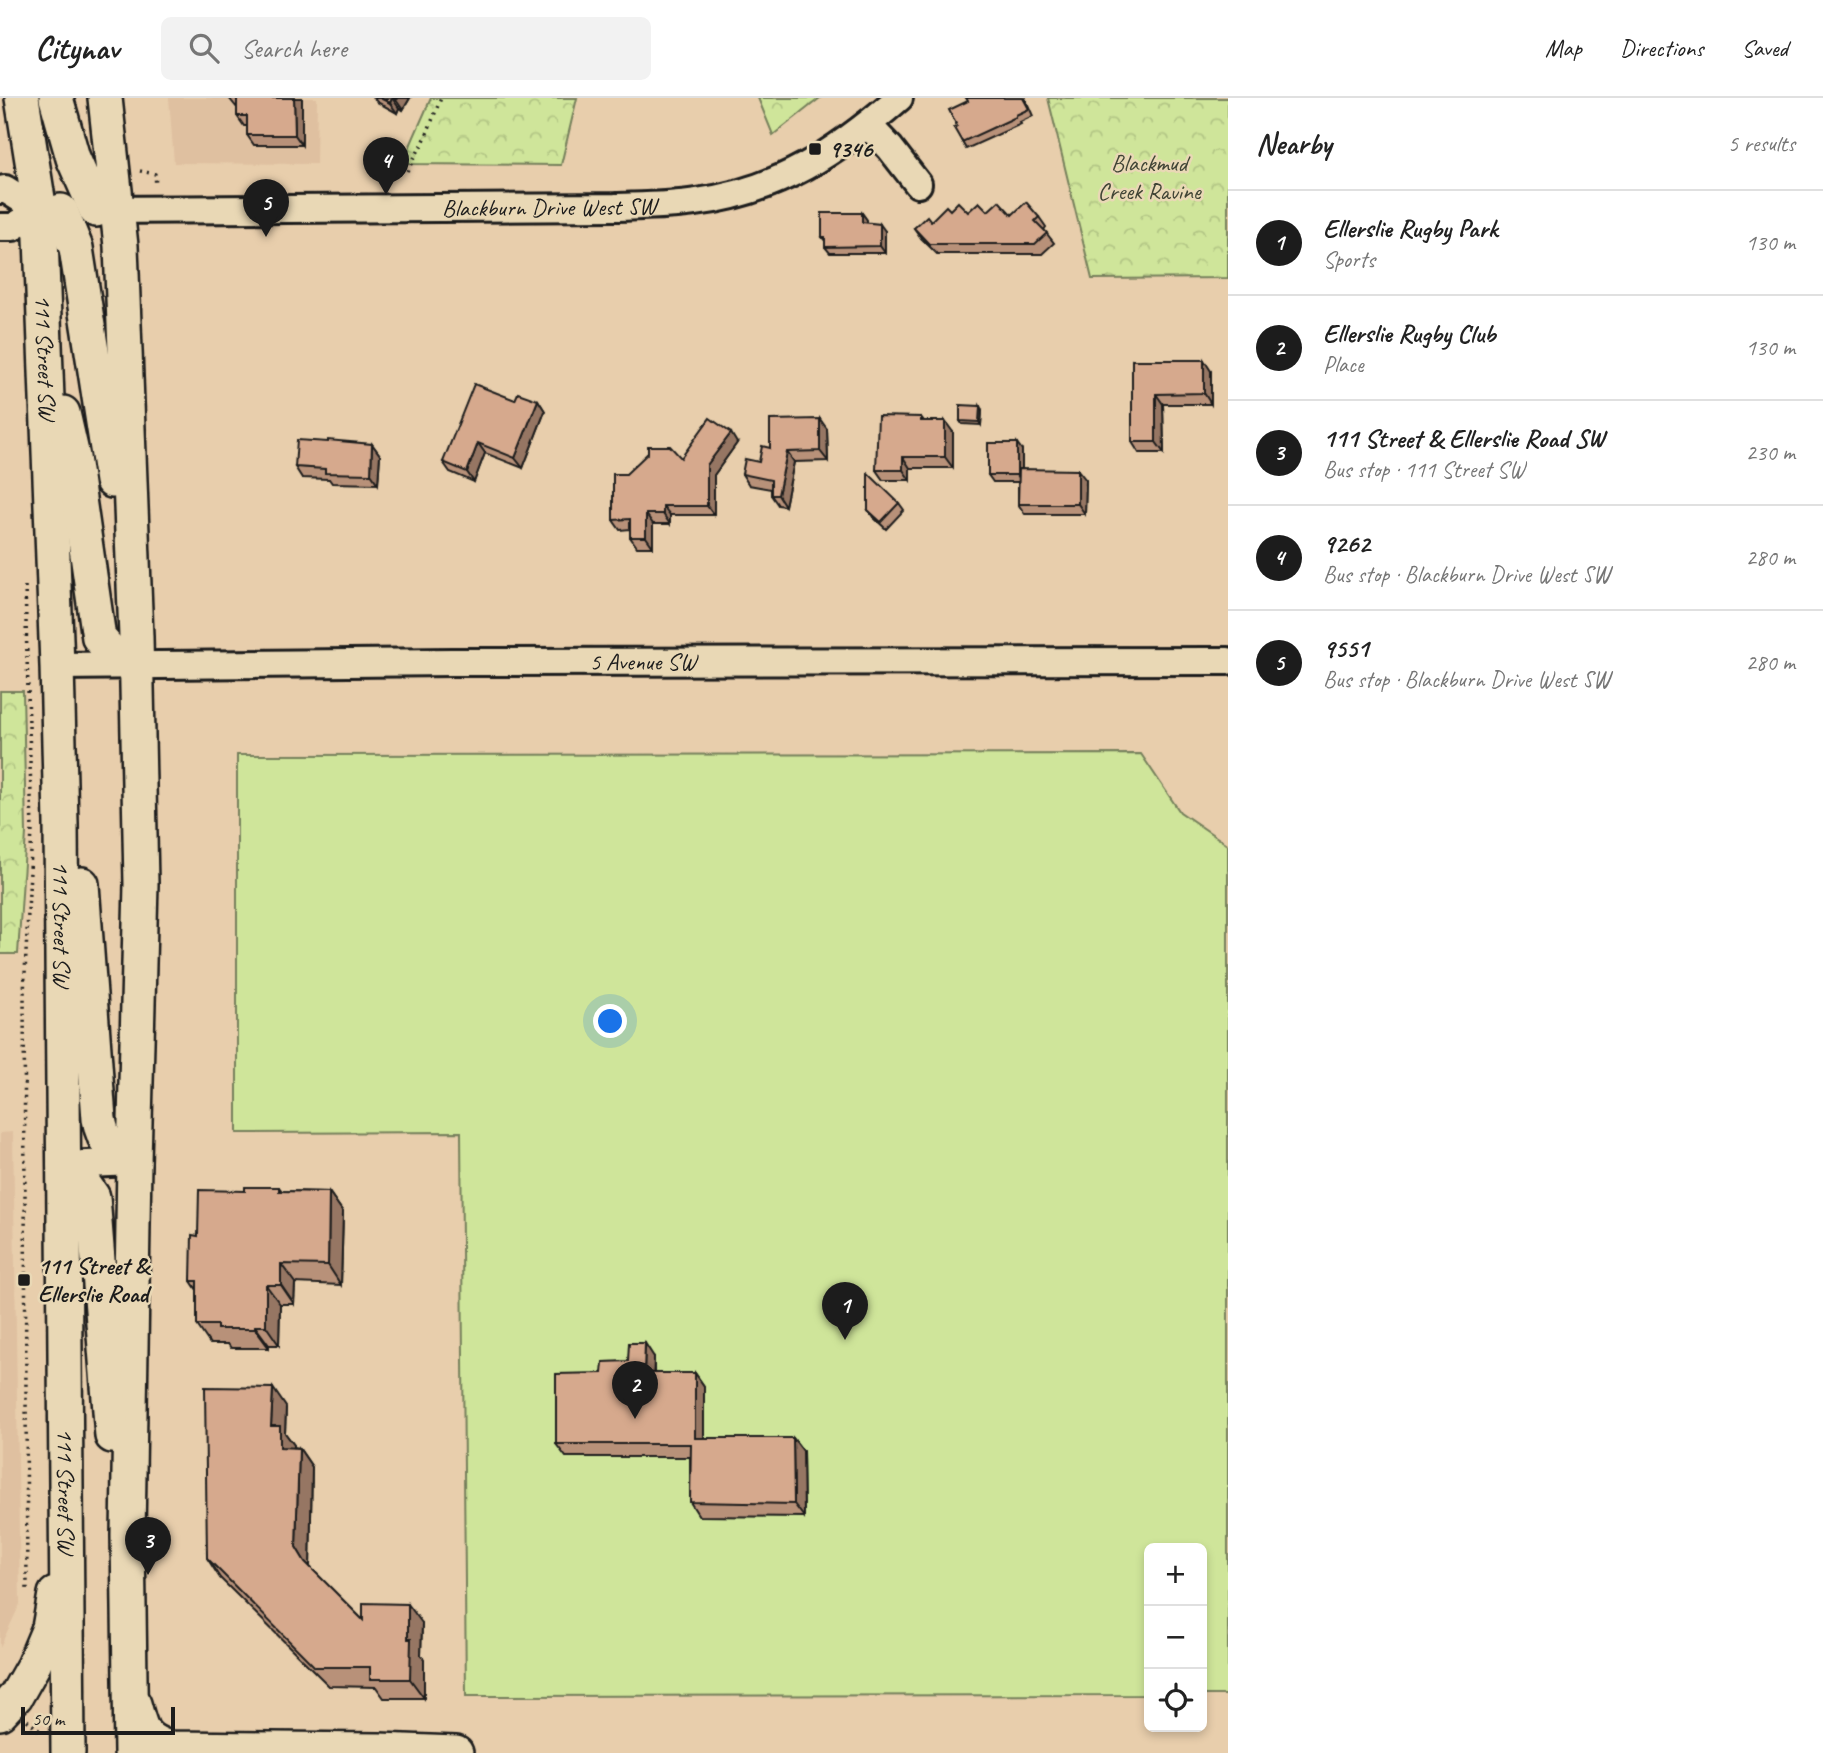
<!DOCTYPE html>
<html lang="en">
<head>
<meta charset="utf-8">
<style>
	:root { --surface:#fff; --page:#f2f2f2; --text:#222; --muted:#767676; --line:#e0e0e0; --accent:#1c1c1c }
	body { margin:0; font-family:Caveat,sans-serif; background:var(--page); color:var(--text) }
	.controls { position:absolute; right:21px; bottom:21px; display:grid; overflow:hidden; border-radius:10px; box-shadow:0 4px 10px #0003 }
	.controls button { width:63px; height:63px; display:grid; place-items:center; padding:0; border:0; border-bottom:2px solid var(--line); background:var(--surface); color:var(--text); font:35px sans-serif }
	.scale { position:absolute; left:21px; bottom:18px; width:154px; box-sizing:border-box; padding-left:7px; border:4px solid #1c1c1c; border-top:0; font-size:19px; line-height:24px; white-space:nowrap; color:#1c1c1c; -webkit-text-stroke:5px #e9d8b5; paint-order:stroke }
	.you { position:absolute; left:611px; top:924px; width:24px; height:24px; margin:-18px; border:5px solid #fff; border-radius:50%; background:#1a73e8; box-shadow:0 0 0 10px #1a73e833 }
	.badge { display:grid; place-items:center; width:46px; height:46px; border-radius:50%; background:var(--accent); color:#fff; font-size:23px; font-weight:700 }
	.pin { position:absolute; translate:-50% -58px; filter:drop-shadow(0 2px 4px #0008) }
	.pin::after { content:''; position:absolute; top:37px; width:24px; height:21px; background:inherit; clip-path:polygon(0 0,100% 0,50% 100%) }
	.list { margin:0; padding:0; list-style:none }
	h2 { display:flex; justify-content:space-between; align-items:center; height:91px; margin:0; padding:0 28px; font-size:30px }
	h2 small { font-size:23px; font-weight:400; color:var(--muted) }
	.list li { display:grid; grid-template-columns:46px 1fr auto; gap:21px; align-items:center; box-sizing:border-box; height:105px; padding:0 28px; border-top:2px solid var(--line) }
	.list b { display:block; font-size:26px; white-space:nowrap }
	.list p { margin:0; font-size:23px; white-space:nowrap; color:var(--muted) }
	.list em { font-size:23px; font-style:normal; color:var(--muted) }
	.icon { flex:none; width:38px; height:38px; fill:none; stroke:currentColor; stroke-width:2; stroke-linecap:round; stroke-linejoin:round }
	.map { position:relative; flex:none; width:1228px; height:1655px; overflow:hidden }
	header { display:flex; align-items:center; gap:42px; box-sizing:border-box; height:98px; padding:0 35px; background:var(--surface); border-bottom:2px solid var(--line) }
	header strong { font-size:33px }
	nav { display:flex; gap:38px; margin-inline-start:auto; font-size:24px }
	.search { width:490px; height:63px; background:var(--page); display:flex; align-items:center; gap:18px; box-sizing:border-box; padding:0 24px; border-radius:10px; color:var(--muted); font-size:26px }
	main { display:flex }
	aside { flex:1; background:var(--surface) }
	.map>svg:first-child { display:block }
	.built { fill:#dfc0a0 }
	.green { fill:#cfe59a; stroke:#76805b; stroke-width:2 }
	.forest { fill:url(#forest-crowns); stroke:#76805b; stroke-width:2 }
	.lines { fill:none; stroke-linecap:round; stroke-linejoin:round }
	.minor-casing { stroke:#1c1c1c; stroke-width:32 }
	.major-casing { stroke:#1c1c1c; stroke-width:38 }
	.path { stroke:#1c1c1c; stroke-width:3.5; stroke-dasharray:2 5; stroke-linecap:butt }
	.minor { stroke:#e9d8b5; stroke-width:26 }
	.major { stroke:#e9d8b5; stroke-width:33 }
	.wall { fill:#b89179; stroke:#1c1c1c; stroke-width:2 }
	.shaded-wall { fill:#967663; stroke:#1c1c1c; stroke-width:2 }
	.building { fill:#d6a98d; stroke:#1c1c1c; stroke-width:2 }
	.poi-dot { fill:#1c1c1c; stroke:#e9d8b5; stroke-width:2.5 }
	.labels { text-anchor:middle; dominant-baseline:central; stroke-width:5; stroke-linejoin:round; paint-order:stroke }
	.poi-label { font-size:24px; font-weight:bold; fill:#1c1c1c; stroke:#e9d8b5; text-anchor:start }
	.park-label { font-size:24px; fill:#404435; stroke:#e9d8b5 }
	.street-label { font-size:24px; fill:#1c1c1c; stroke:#e9d8b5 }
</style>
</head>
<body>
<header>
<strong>Citynav</strong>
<div class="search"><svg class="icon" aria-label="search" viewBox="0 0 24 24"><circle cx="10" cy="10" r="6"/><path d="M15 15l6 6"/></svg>Search here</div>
<nav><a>Map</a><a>Directions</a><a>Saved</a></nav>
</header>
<main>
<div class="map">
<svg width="1228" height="1655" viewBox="0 0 1228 1655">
	<defs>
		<pattern id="forest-crowns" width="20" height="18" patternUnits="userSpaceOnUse" patternTransform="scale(1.75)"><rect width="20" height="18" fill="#cfe59a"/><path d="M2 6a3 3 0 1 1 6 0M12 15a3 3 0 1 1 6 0" fill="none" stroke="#b1c484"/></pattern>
	</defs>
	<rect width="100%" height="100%" fill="#e8ceac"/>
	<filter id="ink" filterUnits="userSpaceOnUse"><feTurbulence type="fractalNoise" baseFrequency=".0143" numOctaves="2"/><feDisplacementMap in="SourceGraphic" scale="14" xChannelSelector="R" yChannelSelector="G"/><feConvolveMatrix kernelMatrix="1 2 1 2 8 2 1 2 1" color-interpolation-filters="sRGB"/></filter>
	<g filter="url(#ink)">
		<g class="built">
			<polygon points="169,0 317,0 316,66 174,65"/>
			<polygon points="13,1034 20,1506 0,1549 0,1035"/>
		</g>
		<polygon class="green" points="1141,656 1180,714 1228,747 1228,1597 1202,1597 1202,1450 1149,1450 1149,1597 466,1598 461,1034 237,1035 237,657"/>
		<g class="forest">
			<polygon points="431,0 577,0 561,67 402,66"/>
			<polygon points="758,0 820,0 773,37"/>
			<polygon points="1048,0 1228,0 1228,180 1092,181"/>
			<polygon points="0,593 23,593 26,735 18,856 0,856"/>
		</g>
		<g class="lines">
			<g class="minor-casing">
				<g id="minor">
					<polyline points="868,27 890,50 918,86"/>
					<polyline points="0,92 5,91 40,113"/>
					<path id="s1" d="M97,112L615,109C642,108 669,108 696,104C779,93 837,54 899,0"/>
					<polyline points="0,129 13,129 40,113 55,113"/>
					<path id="s2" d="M57,568L452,564L1228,563"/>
					<polyline points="64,1067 134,1064"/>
				</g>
			</g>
			<g class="major-casing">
				<g id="major">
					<path id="s3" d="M22,0L40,113L57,568L61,725L68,1655"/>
					<polyline points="56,0 73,60 96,112"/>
					<polyline points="105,0 121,148 136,539 141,786 134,1064 128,1437 131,1655"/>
					<polyline points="61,113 76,150 112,383"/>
					<polyline points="63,315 73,359 99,540 113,556 137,567"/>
					<path d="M82,786L99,1021C103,1043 112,1058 134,1064"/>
					<polyline points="64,1067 79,1079 93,1099 112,1338"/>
					<path d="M134,1606C142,1633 141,1640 169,1650L379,1652L456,1655"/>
					<polyline points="0,1615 16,1598 33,1568 49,1530 55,1496"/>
				</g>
			</g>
			<g class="path">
				<polyline points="140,73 155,76 156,88"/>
				<polyline points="407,73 424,43 441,0"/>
				<polyline points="25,488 32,732 24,896 27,1495"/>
				<polyline points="27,1622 40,1633"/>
			</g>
			<use href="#minor" class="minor"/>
			<use href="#major" class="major"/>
		</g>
		<g class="wall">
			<polygon points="229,0 302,0 302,47 254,47 247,37 247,28 244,28 237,18 237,10"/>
			<polygon points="374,0 410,0 403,12 399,10 397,15 377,4"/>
			<polygon points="1025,0 1033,18 1020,24 1021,26 966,51 962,44 957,28"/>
			<polygon points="950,112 968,114 988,113 1039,119 1046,129 1044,132 1054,145 1042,156 937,156 921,140 914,130 931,123"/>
			<polygon points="862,115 867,122 867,125 885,133 885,155 830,155 825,149 825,143 822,139"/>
			<polygon points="1132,262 1211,273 1211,306 1163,306 1164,355 1139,355 1132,344"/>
			<polygon points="538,302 545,313 523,370 485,355 474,384 450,374 443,364"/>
			<polygon points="982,312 981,327 962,326 960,323"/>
			<polygon points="921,319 924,323 953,334 953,370 910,370 910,382 883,382 876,372"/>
			<polygon points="827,331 828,363 794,364 785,408 778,407 771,397 771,391 749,387 742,376 759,364 770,350"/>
			<polygon points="737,345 714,377 714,417 670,417 670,426 653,426 653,449 637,449 630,439 630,431 620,432 613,422 626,376"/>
			<polygon points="372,346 380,357 378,386 332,385 329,381 302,380 295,369"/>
			<polygon points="1022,352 1022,372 1086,382 1085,416 1025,416 1018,406 1018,384 993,384 988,377"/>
			<polygon points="899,405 904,412 886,431 873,419 868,412"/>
			<polygon points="279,1089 282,1093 329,1094 343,1114 341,1187 295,1185 294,1206 280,1206 279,1247 269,1247 269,1250 231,1250 228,1246 210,1246 197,1227 197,1192 191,1183 198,1138 245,1093"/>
			<polygon points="654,1259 654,1275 695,1275 704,1288 704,1340 793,1340 803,1353 804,1419 699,1418 690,1404 690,1359 566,1359 556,1346 602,1275 628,1263"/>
			<polygon points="286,1309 285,1335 294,1347 294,1349 299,1350 312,1369 310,1469 363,1522 422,1525 421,1557 424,1561 424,1600 384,1600 376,1589 329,1588 220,1480 207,1460"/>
		</g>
		<g class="shaded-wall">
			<polygon points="294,0 302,0 302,47 295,37"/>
			<polygon points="392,0 399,10 397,15 390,5"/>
			<polygon points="397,0 410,0 403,12 396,2"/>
			<polygon points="862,115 867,122 867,131 862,124"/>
			<polygon points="880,126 885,133 885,155 880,148"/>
			<polygon points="1204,262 1211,273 1211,306 1204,295"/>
			<polygon points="1156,296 1163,306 1164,355 1156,344"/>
			<polygon points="538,302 545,313 523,370 515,360"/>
			<polygon points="980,308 982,312 981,327 979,324"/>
			<polygon points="820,321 827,331 828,363 820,353"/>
			<polygon points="945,323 953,334 953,370 945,359"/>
			<polygon points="731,335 737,345 714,377 714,417 707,408 707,367"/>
			<polygon points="478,345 485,355 474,384 467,374"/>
			<polygon points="1017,345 1022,352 1022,384 1017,377"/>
			<polygon points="372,346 380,357 378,386 371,376"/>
			<polygon points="787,354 794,364 785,408 778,397"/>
			<polygon points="903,359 910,370 910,382 903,372"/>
			<polygon points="1078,372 1086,382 1085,416 1078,406"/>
			<polygon points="663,408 670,417 670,426 663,416"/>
			<polygon points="646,416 653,426 653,449 646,439"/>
			<polygon points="329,1094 343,1114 341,1187 328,1167"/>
			<polygon points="281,1166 295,1185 294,1206 281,1187"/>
			<polygon points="266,1187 280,1206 279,1247 266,1228"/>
			<polygon points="255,1228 269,1247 269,1250 255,1231"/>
			<polygon points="645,1245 654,1259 653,1288 644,1275"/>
			<polygon points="695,1275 704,1288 704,1353 695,1340"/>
			<polygon points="273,1290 286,1309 285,1335 294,1347 293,1369 280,1349 271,1328"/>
			<polygon points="793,1340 803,1353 804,1419 794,1406"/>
			<polygon points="299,1350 312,1369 310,1469 305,1464 296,1449"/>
			<polygon points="408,1506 422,1525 421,1557 424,1561 424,1600 410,1581 408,1541"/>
		</g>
		<g class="building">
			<polygon points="237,0 294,0 295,37 247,37 247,18 237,18"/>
			<polygon points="380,0 397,0 396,2 392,0 390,5"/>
			<polygon points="966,0 1023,0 1029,11 1016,17 1016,19 962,44 954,30 957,28 949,12 968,3"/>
			<polygon points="999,103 1012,117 1026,104 1039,119 1035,123 1047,135 1035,146 929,146 914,130 927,118 931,123 946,108 950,112 958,104 968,114 979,104 988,113"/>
			<polygon points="822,115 862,115 862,124 880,126 880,148 825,149 825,139 822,139"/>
			<polygon points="1132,262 1204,262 1204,295 1156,296 1156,344 1132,344"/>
			<polygon points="474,286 515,302 518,295 538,302 515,360 478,345 467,374 443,364"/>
			<polygon points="960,307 980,308 979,324 960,323"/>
			<polygon points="878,318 921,319 921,323 945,323 945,359 903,359 903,372 876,372"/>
			<polygon points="710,320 731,335 707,367 707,408 663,408 663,416 646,416 646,439 630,439 630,421 613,422 613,376 626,376 648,355 648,348 670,348 681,360"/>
			<polygon points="820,321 820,353 787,354 778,397 771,397 771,382 742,376 745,361 759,364 762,348 770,350 770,322"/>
			<polygon points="297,342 328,344 328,342 372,346 371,376 325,375 325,371 295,369"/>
			<rect x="988" y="345" width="29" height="32"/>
			<polygon points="1019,371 1078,372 1078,406 1018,406"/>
			<polygon points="868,375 899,405 881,424 868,412"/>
			<polygon points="245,1089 279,1089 279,1093 329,1094 328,1167 281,1166 281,1187 266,1187 266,1228 255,1228 255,1231 217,1231 217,1227 197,1227 197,1183 191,1183 192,1137 198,1138 199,1092 245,1093"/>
			<polygon points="629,1245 645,1245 644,1275 695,1275 695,1340 793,1340 794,1406 690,1404 691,1346 556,1346 556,1276 602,1275 603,1264 628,1263"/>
			<polygon points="205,1289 273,1290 271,1328 280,1328 280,1349 299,1350 296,1449 305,1464 363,1522 363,1505 408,1506 408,1541 411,1541 410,1581 370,1581 370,1569 315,1569 207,1460"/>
		</g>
	</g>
	<g class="poi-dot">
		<rect x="808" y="44" width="14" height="14" rx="3.5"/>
		<rect x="17" y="1175" width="14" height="14" rx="3.5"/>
	</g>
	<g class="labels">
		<g class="poi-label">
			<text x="829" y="51">9346</text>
			<text x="38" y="1168">111 Street &amp;<tspan x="38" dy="28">Ellerslie Road</tspan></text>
		</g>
		<g class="park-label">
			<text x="1149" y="65">Blackmud<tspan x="1149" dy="28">Creek Ravine</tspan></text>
		</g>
		<g class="street-label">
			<text stroke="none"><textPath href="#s1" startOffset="452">Blackburn Drive West SW</textPath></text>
			<text stroke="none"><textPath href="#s3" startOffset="261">111 Street SW</textPath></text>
			<text stroke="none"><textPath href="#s2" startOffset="586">5 Avenue SW</textPath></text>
			<text stroke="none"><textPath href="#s3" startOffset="828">111 Street SW</textPath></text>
			<text stroke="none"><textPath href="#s3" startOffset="1395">111 Street SW</textPath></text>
		</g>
	</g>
</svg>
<div class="controls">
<button>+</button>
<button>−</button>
<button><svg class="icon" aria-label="locate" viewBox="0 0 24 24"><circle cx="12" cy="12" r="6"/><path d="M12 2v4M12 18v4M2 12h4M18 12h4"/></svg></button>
</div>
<div class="scale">50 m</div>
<div class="you"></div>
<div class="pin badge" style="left:845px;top:1242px">1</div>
<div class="pin badge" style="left:635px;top:1321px">2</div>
<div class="pin badge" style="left:148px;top:1477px">3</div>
<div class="pin badge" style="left:386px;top:97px">4</div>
<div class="pin badge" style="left:266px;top:139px">5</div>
</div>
<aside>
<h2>Nearby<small>5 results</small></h2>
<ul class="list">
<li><span class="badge">1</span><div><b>Ellerslie Rugby Park</b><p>Sports</p></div><em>130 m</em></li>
<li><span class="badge">2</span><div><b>Ellerslie Rugby Club</b><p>Place</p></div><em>130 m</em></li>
<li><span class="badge">3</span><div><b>111 Street &amp; Ellerslie Road SW</b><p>Bus stop · 111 Street SW</p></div><em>230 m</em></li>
<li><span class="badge">4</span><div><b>9262</b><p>Bus stop · Blackburn Drive West SW</p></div><em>280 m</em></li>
<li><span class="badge">5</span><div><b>9551</b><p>Bus stop · Blackburn Drive West SW</p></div><em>280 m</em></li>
</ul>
</aside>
</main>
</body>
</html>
